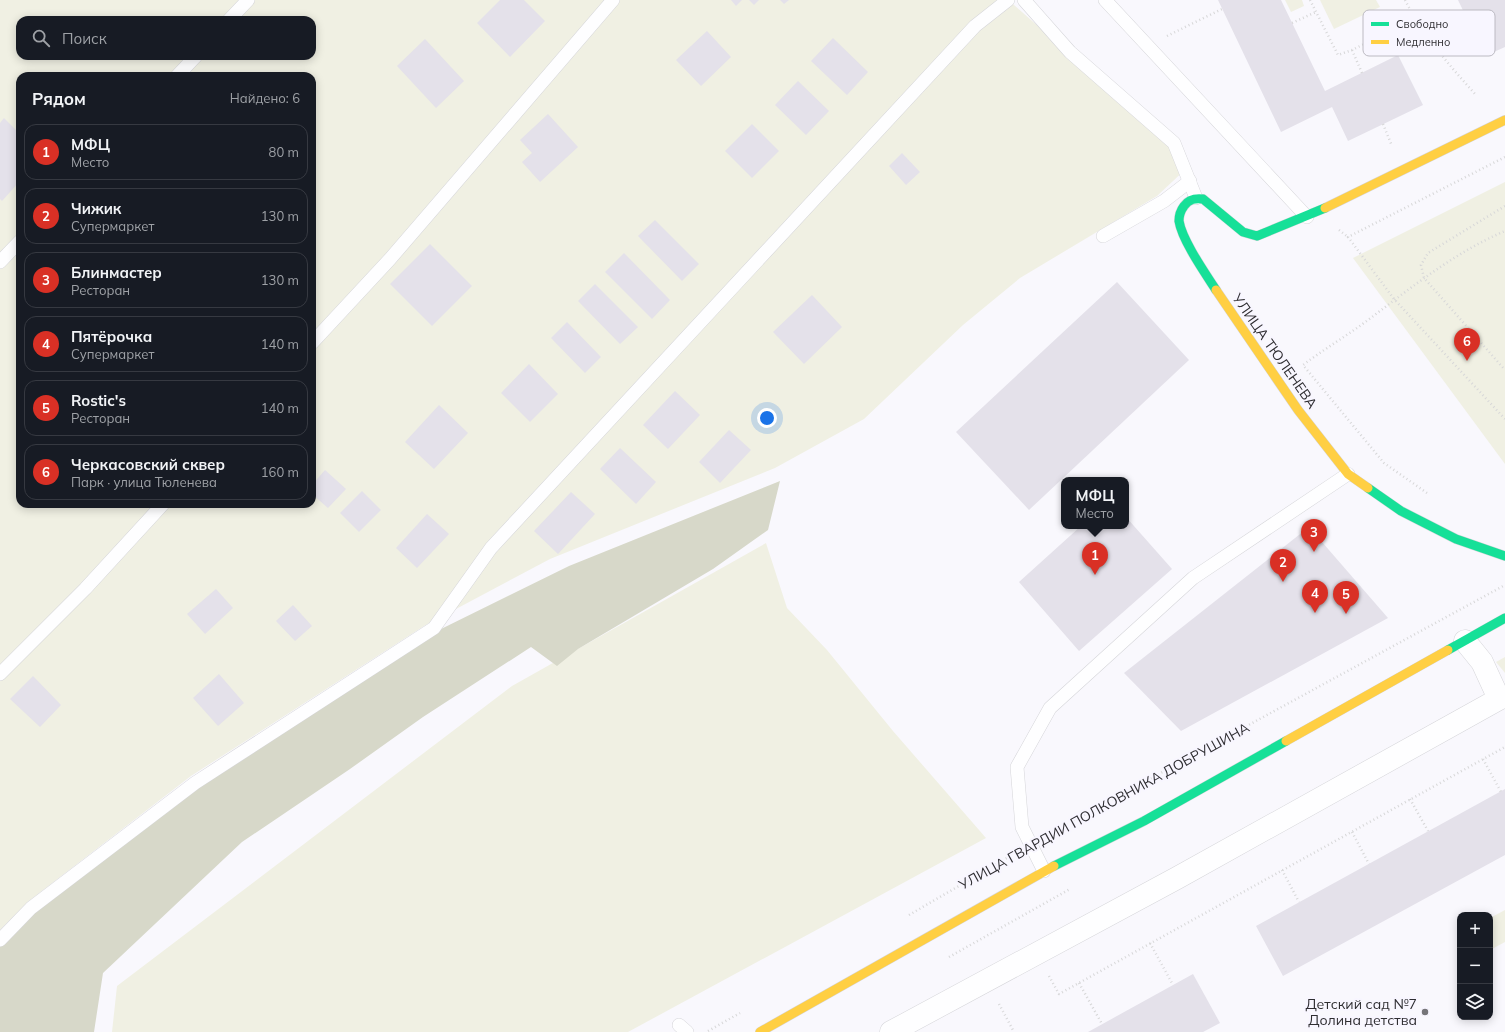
<!DOCTYPE html>
<html lang="ru">
<head>
<meta charset="utf-8">
<style>
	:root { --surface:#171b24; --page:#242831; --text:#f1f3f6; --muted:#9ea1a6; --line:#363941; --accent:#d93025 }
	body { margin:0; font-family:Mulish,sans-serif; background:var(--page); color:var(--text) }
	.controls { position:absolute; right:12px; bottom:12px; display:grid; overflow:hidden; border-radius:8px; box-shadow:0 2px 10px #0003 }
	.controls button { width:36px; height:36px; display:grid; place-items:center; padding:0; border:0; border-bottom:1px solid var(--line); background:var(--surface); color:var(--text); font:20px sans-serif }
	.you { position:absolute; left:767px; top:418px; width:14px; height:14px; margin:-10px; border:3px solid #fff; border-radius:50%; background:#1a73e8; box-shadow:0 0 0 6px #1a73e833 }
	.badge { display:grid; place-items:center; width:26px; height:26px; border-radius:50%; background:var(--accent); color:#fff; font-size:13px; font-weight:700 }
	.pin { position:absolute; translate:-50% -33px; filter:drop-shadow(0 1px 2px #0008) }
	.pin::after { content:''; position:absolute; top:21px; width:14px; height:12px; background:inherit; clip-path:polygon(0 0,100% 0,50% 100%) }
	.popup { position:absolute; left:1061px; top:477px; width:68px; height:52px; box-sizing:border-box; display:grid; place-content:center; border-radius:8px; background:var(--surface); filter:drop-shadow(0 1px 3px #0005); font-size:13px; white-space:nowrap; color:var(--muted) }
	.popup b { font-size:15px; color:var(--text) }
	.popup::after { content:''; position:absolute; left:50%; top:100%; margin-left:-8px; border:8px solid transparent; border-top-color:var(--surface) }
	.list { margin:0; padding:0; list-style:none }
	h2 { display:flex; justify-content:space-between; align-items:center; height:52px; margin:0; padding:0 16px; font-size:17px }
	h2 small { font-size:13px; font-weight:400; color:var(--muted) }
	.list li { display:grid; grid-template-columns:26px 1fr auto; gap:12px; align-items:center; box-sizing:border-box; height:56px; margin:0 8px 8px; padding:0 8px; border:1px solid var(--line); border-radius:12px }
	.list b { display:block; font-size:15px; white-space:nowrap }
	.list p { margin:0; font-size:13px; white-space:nowrap; color:var(--muted) }
	.list em { font-size:13px; font-style:normal; color:var(--muted) }
	.icon { flex:none; width:22px; height:22px; fill:none; stroke:currentColor; stroke-width:2; stroke-linecap:round; stroke-linejoin:round }
	.map { position:relative; flex:none; width:1505px; height:1032px; overflow:hidden }
	.search { position:absolute; background:var(--surface); box-shadow:0 2px 10px #0003; left:16px; top:16px; width:300px; height:44px; display:flex; align-items:center; gap:10px; box-sizing:border-box; padding:0 14px; border-radius:12px; color:var(--muted); font-size:15px }
	.panel { position:absolute; background:var(--surface); box-shadow:0 2px 10px #0003; left:16px; top:72px; width:300px; height:436px; border-radius:12px }
	.map>svg:first-child { display:block }
	.green { fill:#f0f0e3; fill-rule:evenodd }
	.forest { fill:#d7d8c9 }
	.building { fill:#e4e1ea }
	.lines { fill:none; stroke-linecap:round; stroke-linejoin:round }
	.lane-casing { stroke:#d5d5d9; stroke-width:14 }
	.street-casing { stroke:#d5d5d9; stroke-width:23 }
	.fast-casing { stroke:#d5d5d9; stroke-width:10 }
	.slow-casing { stroke:#d5d5d9; stroke-width:10 }
	.path { stroke:#d7d7d8; stroke-width:2.5; stroke-dasharray:1 3; stroke-linecap:butt }
	.lane { stroke:#fefeff; stroke-width:13 }
	.street { stroke:#fefeff; stroke-width:22 }
	.fast { stroke:#16e098; stroke-width:9 }
	.slow { stroke:#ffcf43; stroke-width:9 }
	.poi-dot { fill:#767579; stroke:#f8f6ff; stroke-width:1.5 }
	.labels { text-anchor:middle; dominant-baseline:central; stroke-width:4; stroke-linejoin:round; paint-order:stroke }
	.street-label { font-size:14px; fill:#2f2e32; stroke:#f8f6ff }
	.poi-label { font-size:14px; fill:#2f2e32; stroke:#f8f6ff; text-anchor:end }
	.key { fill:#f8f6ff; stroke:#bcbac2; stroke-width:1 }
	.key-label { font-size:11px; fill:#2f2e32 }
</style>
</head>
<body>
<div class="map">
<svg width="1505" height="1032" viewBox="0 0 1505 1032">
	<rect width="100%" height="100%" fill="#f9f8fd"/>
	<g class="green">
		<path d="M0,0H1010L1014,5L1181,152L1188,167L1157,196L1020,278L963,325L864,419L775,468L550,559L424,626L191,776L29,901L0,930ZM20,20H312V56H20ZM20,76H312V504H20Z"/>
		<polygon points="1285,0 1302,0 1304,6 1291,12"/>
		<polygon points="1320,0 1376,0 1380,7 1334,29"/>
		<polygon points="1505,182 1505,464 1353,258"/>
		<polygon points="766,543 787,608 827,650 893,731 986,838 628,1032 112,1032 117,986 512,686"/>
		<polygon points="1505,657 1505,673 1496,662"/>
		<polygon points="1505,910 1505,942 1490,950 1490,918"/>
	</g>
	<polygon class="forest" points="780,481 768,530 713,569 578,649 557,666 531,647 423,717 350,769 242,842 103,973 94,1032 0,1032 0,946 34,912 196,787 437,631 569,566"/>
	<g class="building">
		<polygon points="500,0 524,0 545,21 510,57 477,23"/>
		<polygon points="731,0 742,0 736,6"/>
		<polygon points="749,0 759,0 754,5"/>
		<polygon points="780,0 789,0 784,4"/>
		<polygon points="1218,0 1281,0 1325,91 1398,55 1423,105 1348,141 1332,107 1281,132"/>
		<polygon points="1458,0 1505,0 1505,47 1485,56"/>
		<polygon points="707,31 731,57 701,86 676,60"/>
		<polygon points="833,38 868,72 847,95 811,61"/>
		<polygon points="425,39 464,81 436,108 397,66"/>
		<polygon points="798,81 829,111 806,135 775,105"/>
		<polygon points="548,114 578,147 540,182 522,162 532,153 520,140"/>
		<polygon points="4,118 20,134 20,181 2,201 0,199 0,123"/>
		<polygon points="752,124 779,151 752,178 725,151"/>
		<polygon points="902,153 920,172 906,185 889,166"/>
		<polygon points="655,220 699,264 682,281 638,236"/>
		<polygon points="430,244 472,286 432,326 390,284"/>
		<polygon points="624,253 670,300 652,319 605,272"/>
		<polygon points="1117,282 1189,360 1029,510 956,432"/>
		<polygon points="595,284 638,327 620,344 578,301"/>
		<polygon points="812,295 842,327 804,364 773,332"/>
		<polygon points="567,322 601,357 585,373 551,338"/>
		<polygon points="529,364 558,394 530,422 501,393"/>
		<polygon points="675,391 700,415 668,449 643,425"/>
		<polygon points="439,405 468,433 434,469 405,442"/>
		<polygon points="729,430 751,450 720,483 699,462"/>
		<polygon points="620,448 656,482 636,504 600,469"/>
		<polygon points="325,470 346,489 328,508 312,494 312,485"/>
		<polygon points="362,491 381,510 359,532 340,513"/>
		<polygon points="571,492 595,514 558,554 534,531"/>
		<polygon points="427,514 449,534 417,568 396,548"/>
		<polygon points="1126,517 1172,569 1079,651 1019,582 1081,526 1126,526"/>
		<polygon points="1309,527 1388,618 1181,731 1124,673"/>
		<polygon points="216,589 233,608 205,634 187,614"/>
		<polygon points="293,605 312,626 295,641 276,621"/>
		<polygon points="219,674 244,703 218,726 193,698"/>
		<polygon points="33,676 61,705 40,727 10,699"/>
		<polygon points="1505,789 1505,855 1283,976 1256,926"/>
		<polygon points="1193,974 1220,1023 1203,1032 1088,1032"/>
	</g>
	<g class="lines">
		<g class="lane-casing">
			<g id="lane">
				<polyline points="1024,0 1070,52 1174,143 1196,198"/>
				<polyline points="1105,0 1307,217"/>
				<polyline points="229,20 248,0"/>
				<polyline points="177,76 196,56"/>
				<polyline points="1103,236 1164,201 1190,181"/>
				<polyline points="0,262 20,241"/>
				<polyline points="312,343 390,259 613,0"/>
				<polyline points="0,674 85,589 163,504"/>
				<polyline points="1044,871 1022,827 1017,767 1050,708 1193,578 1348,474"/>
				<polyline points="0,940 31,908 195,783 434,628 491,548 975,26 1008,0"/>
				<polyline points="679,1025 687,1032"/>
			</g>
		</g>
		<g class="street-casing">
			<polyline id="street" points="891,1032 1177,878 1499,699 1482,662 1465,641"/>
		</g>
		<g class="fast-casing">
			<g id="fast">
				<path d="M1216,290C1205,273 1182,240 1179,221C1179,216 1181,210 1184,206C1189,199 1195,198 1203,199L1243,232L1257,236L1325,208"/>
				<polyline points="1368,488 1401,511 1456,539 1505,556"/>
				<polyline points="1448,650 1505,618"/>
				<polyline points="1054,866 1144,821 1286,741"/>
			</g>
		</g>
		<g class="slow-casing">
			<g id="slow">
				<polyline points="1325,208 1505,120"/>
				<polyline points="1216,290 1298,410 1348,474 1368,488"/>
				<polyline points="1286,741 1448,650"/>
				<polyline points="760,1032 1054,866"/>
			</g>
		</g>
		<g class="path">
			<polyline points="1310,0 1338,55 1352,50 1415,19"/>
			<path d="M1405,0C1423,35 1449,65 1475,94"/>
			<polyline points="1292,23 1316,12"/>
			<polyline points="1167,36 1222,9"/>
			<polyline points="1352,50 1362,73"/>
			<polyline points="1383,124 1392,146"/>
			<polyline points="1505,157 1348,237 1394,299 1505,419"/>
			<polyline points="1505,206 1428,253 1421,265 1424,278 1505,370"/>
			<polyline points="1339,230 1348,237"/>
			<path d="M1427,493L1384,463L1303,365C1327,347 1353,332 1376,314C1417,283 1458,251 1505,231"/>
			<polyline points="1483,759 1501,792"/>
			<polyline points="1410,799 1428,831"/>
			<polyline points="1352,832 1369,864"/>
			<polyline points="1049,834 1505,585"/>
			<polyline points="1282,870 1299,902"/>
			<polyline points="909,915 1012,855"/>
			<polyline points="1150,943 1173,985"/>
			<polyline points="949,957 1070,889"/>
			<polyline points="1049,976 1059,994 1505,747"/>
			<polyline points="1079,983 1102,1024"/>
			<polyline points="999,1004 1014,1032"/>
			<polyline points="708,1031 740,1013"/>
		</g>
		<use href="#lane" class="lane"/>
		<use href="#street" class="street"/>
		<use href="#fast" class="fast"/>
		<use href="#slow" class="slow"/>
	</g>
	<circle class="poi-dot" cx="1425" cy="1012" r="4"/>
	<g class="labels">
		<g class="street-label">
			<text transform="translate(1275 351) rotate(55)">УЛИЦА ТЮЛЕНЕВА</text>
			<text transform="translate(1104 806) rotate(-29)">УЛИЦА ГВАРДИИ ПОЛКОВНИКА ДОБРУШИНА</text>
		</g>
		<g class="poi-label">
			<text x="1417" y="1004">Детский сад №7<tspan x="1417" dy="16">Долина детства</tspan></text>
		</g>
	</g>
	<rect x="1363" y="10" width="132" height="46" rx="6" class="key"/>
	<rect x="1371" y="22" width="18" height="4" fill="#16e098"/>
	<rect x="1371" y="40" width="18" height="4" fill="#ffcf43"/>
	<g class="key-label">
		<text x="1396" y="28">Свободно</text>
		<text x="1396" y="46">Медленно</text>
	</g>
</svg>
<div class="controls">
<button>+</button>
<button>−</button>
<button><svg class="icon" aria-label="layers" viewBox="0 0 24 24"><path d="M12 4l9 5-9 5-9-5zM3 14l9 5 9-5"/></svg></button>
</div>
<div class="you"></div>
<div class="pin badge" style="left:1095px;top:575px">1</div>
<div class="popup"><b>МФЦ</b>Место</div>
<div class="pin badge" style="left:1283px;top:582px">2</div>
<div class="pin badge" style="left:1314px;top:552px">3</div>
<div class="pin badge" style="left:1315px;top:613px">4</div>
<div class="pin badge" style="left:1346px;top:614px">5</div>
<div class="pin badge" style="left:1467px;top:361px">6</div>
<div class="search"><svg class="icon" aria-label="search" viewBox="0 0 24 24"><circle cx="10" cy="10" r="6"/><path d="M15 15l6 6"/></svg>Поиск</div>
<section class="panel">
<h2>Рядом<small>Найдено: 6</small></h2>
<ul class="list">
<li><span class="badge">1</span><div><b>МФЦ</b><p>Место</p></div><em>80 m</em></li>
<li><span class="badge">2</span><div><b>Чижик</b><p>Супермаркет</p></div><em>130 m</em></li>
<li><span class="badge">3</span><div><b>Блинмастер</b><p>Ресторан</p></div><em>130 m</em></li>
<li><span class="badge">4</span><div><b>Пятёрочка</b><p>Супермаркет</p></div><em>140 m</em></li>
<li><span class="badge">5</span><div><b>Rostic's</b><p>Ресторан</p></div><em>140 m</em></li>
<li><span class="badge">6</span><div><b>Черкасовский сквер</b><p>Парк · улица Тюленева</p></div><em>160 m</em></li>
</ul>
</section>
</div>
</body>
</html>
